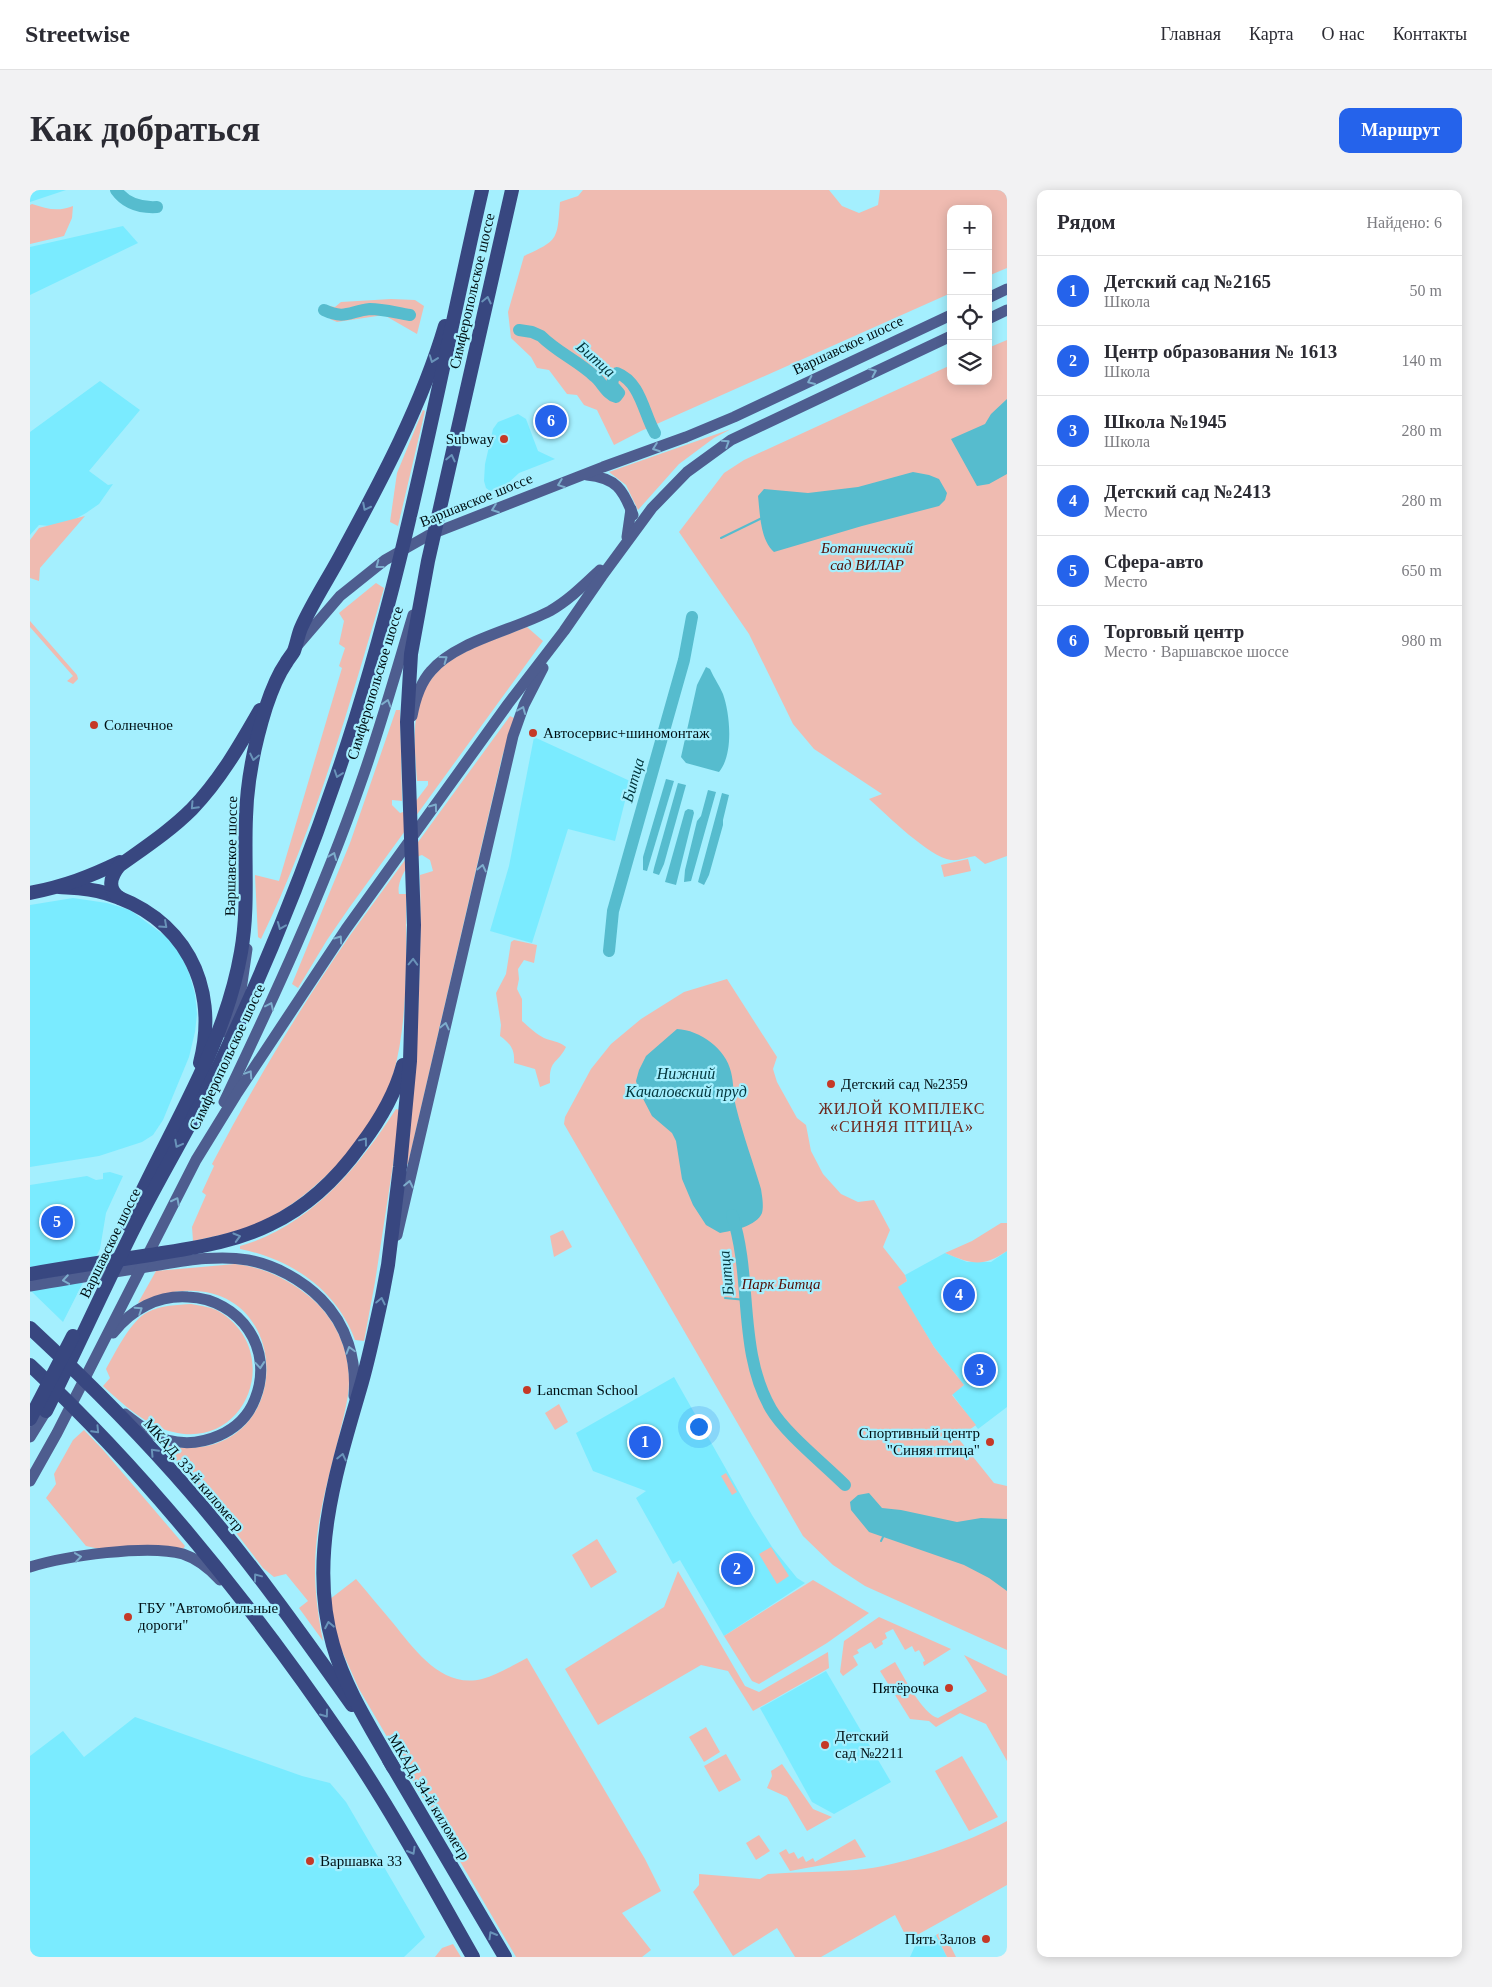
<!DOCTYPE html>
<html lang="ru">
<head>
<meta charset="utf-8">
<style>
	:root { --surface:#fff; --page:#f2f2f3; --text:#2b2b33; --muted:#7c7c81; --line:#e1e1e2; --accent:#2563eb }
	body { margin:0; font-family:"Times New Roman",serif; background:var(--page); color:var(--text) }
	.controls { position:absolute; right:15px; top:15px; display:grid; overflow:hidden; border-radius:10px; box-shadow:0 2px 12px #0003 }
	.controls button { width:45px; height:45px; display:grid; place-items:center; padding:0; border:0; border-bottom:1px solid var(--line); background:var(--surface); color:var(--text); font:25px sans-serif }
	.you { position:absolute; left:668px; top:1236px; width:18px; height:18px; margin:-12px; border:4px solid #fff; border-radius:50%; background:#1a73e8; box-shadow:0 0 0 8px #1a73e833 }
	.badge { display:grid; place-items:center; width:32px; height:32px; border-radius:50%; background:var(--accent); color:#fff; font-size:16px; font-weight:700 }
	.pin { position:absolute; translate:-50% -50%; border:2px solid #fff; box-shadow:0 1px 5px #0006 }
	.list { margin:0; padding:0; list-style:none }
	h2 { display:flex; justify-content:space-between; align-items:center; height:65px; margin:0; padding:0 20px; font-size:21px }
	h2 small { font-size:16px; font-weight:400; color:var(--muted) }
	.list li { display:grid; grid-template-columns:32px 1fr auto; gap:15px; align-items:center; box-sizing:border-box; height:70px; padding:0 20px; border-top:1px solid var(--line) }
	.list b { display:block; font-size:19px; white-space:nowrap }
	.list p { margin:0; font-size:16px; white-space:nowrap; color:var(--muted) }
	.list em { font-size:16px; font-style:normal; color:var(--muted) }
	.icon { flex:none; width:28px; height:28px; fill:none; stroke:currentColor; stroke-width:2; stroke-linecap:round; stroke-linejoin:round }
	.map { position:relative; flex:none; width:977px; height:1767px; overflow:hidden; border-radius:10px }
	header { display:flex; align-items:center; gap:30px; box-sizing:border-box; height:70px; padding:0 25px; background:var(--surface); border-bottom:1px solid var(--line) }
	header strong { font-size:24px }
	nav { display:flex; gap:28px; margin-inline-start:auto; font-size:18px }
	.intro { display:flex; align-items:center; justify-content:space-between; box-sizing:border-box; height:120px; padding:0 30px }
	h1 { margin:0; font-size:35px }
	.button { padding:12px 22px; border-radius:10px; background:var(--accent); color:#fff; font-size:18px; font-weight:700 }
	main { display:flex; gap:30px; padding:0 30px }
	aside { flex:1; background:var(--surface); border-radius:10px; box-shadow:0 2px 12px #0003 }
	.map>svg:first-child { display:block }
	.built { fill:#7aebff }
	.green { fill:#efbbb1 }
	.water { fill:#56bcce }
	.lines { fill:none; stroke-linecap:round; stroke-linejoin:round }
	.stream { stroke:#56bcce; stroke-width:2 }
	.river { stroke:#56bcce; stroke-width:12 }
	.primary { stroke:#4e5d8f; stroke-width:11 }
	.highway { stroke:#384780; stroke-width:14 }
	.oneway { stroke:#6993b9 }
	.oneway2 { stroke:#7dadcc }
	.poi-dot { fill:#c53927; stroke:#a4effe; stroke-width:2 }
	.labels { text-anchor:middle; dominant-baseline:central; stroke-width:4.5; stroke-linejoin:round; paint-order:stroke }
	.street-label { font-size:15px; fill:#001014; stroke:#a4effe }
	.poi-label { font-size:15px; fill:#001014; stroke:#a4effe; text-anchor:start }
	.park-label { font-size:15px; font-style:italic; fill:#540f07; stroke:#a4effe }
	.water-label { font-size:16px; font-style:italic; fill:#03363d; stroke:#a4effe }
	.neighbourhood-label { font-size:16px; letter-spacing:1px; fill:#6e2a20; stroke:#a4effe }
</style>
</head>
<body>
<header>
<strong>Streetwise</strong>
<nav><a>Главная</a><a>Карта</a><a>О нас</a><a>Контакты</a></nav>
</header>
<div class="intro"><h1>Как добраться</h1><a class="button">Маршрут</a></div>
<main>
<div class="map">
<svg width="977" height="1767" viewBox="0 0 977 1767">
	<rect width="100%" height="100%" fill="#a4effe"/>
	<g class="built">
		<polygon points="0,0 36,0 0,12"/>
		<polygon points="93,36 108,53 0,105 0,57"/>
		<polygon points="70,191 110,220 59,281 78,295 83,294 69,314 56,323 31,337 9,335 0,345 0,242"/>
		<polygon points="488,224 496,229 508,261 525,269 489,283 473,298 460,301 456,298 454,291 455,274 463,239 468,232"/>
		<polygon points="504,547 600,591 585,651 538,639 502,753 460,741 479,676"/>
		<polygon points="43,708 77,713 100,720 138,748 150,763 159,783 165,804 167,824 165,842 159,867 133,930 123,945 112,952 69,966 0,977 0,715"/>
		<polygon points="80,982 93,986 76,1023 70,1059 33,1132 0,1100 0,995 57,986 66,990 73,989 73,983"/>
		<polygon points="977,1061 977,1217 948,1239 922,1204 934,1195 904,1157 867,1097 877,1091 875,1085 915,1063 937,1072 961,1072"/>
		<polygon points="644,1187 722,1325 742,1357 767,1388 775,1393 694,1446 650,1370 643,1374 606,1308 616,1301 563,1281 546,1243"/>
		<polygon points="796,1481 861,1592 804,1624 782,1612 730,1518"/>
		<polygon points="105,1527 272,1586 300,1593 316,1612 395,1747 374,1767 0,1767 0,1566 33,1541 54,1567"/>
		<polygon points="906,1745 917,1767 880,1767 885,1756"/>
	</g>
	<g class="green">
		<path d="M553,0H799L812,16L829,23L848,15L850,0H977V78L958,86V19H921V103L611,241L584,255L567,220L554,215L547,205L537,204L519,180L507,178L501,167L481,148L478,122L494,66C529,50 527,50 530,12L548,6Z"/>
		<path d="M2,14C17,19 28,22 43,16L42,28L34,46L0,54V15Z"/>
		<polygon points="361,109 385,110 394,116 387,144 354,125 307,132 300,129 294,115 305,117 311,112"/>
		<path d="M977,150V666L955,674L945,666C938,667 928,671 921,670C899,667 857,625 839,609L852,604L784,559L763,534L719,444L649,342L694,283L714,270L921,175V191H958V158Z"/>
		<polygon points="393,220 395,221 368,336 360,332 367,283"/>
		<polygon points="701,239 684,248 649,274 608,320 596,295 579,282"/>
		<polygon points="55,326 10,378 9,391 0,388 0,350 9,338"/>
		<path d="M346,393L354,398C319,516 285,638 231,749L228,747L225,685L249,691L312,478L309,476L315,458L309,454L314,431L309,423Z"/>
		<polygon points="0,431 47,485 48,489 43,494 37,491 43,486 0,437"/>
		<path d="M497,437L513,451L319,718L297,750L268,798L262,794L320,653L366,520H370L372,611L362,610V615L370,623L379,620L398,595V591H387C386,575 384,557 385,541C389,469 440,460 497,437Z"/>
		<path d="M480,526L484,528L472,567L378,974L375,973C387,878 392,781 390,685L403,681L400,670L392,665C379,669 366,692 369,704H376C376,762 379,829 363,885C348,941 282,1010 229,1033C208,1042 186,1046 163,1051L162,1037L176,1005L172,1002L184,976L182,974C224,894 270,818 321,744Z"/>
		<polygon points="938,669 941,681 914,687 911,675"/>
		<path d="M484,750L507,755L504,773L494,770L488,779L489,789L487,799L492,809V831C499,837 506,844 514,848C523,852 527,850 536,857C527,875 519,869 520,893L510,897L505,879L484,873C485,860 481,854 470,846L471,835L466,803L476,784L481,752Z"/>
		<polygon points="697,789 747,867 743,879 747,892 767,928 776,935 781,961 793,984 811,1004 828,1012 844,1010 860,1040 853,1057 875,1085 877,1091 868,1097 904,1157 934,1195 922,1205 946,1235 928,1248 964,1293 977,1296 977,1460 835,1396 803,1375 773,1346 534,934 535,927 561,879 581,854 611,829 654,802"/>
		<path d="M366,919L370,920L368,942L345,1092L334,1151L325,1150C307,1100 261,1069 210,1059V1056C280,1036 328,978 366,919Z"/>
		<path d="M971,1033H977V1061C952,1078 942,1074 915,1063L942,1051Z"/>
		<polygon points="533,1040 542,1057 524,1067 520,1046"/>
		<path d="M205,1074C233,1077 258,1089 280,1107C304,1127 319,1158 319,1190C319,1207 314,1225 310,1242C301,1279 289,1318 286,1357C283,1388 287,1420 293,1451L269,1418L278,1411L256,1384L244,1387L233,1378L184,1314L133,1255C265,1283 270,1092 152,1101C137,1102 122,1108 108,1113L126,1081Z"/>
		<path d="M161,1114C172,1116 184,1117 193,1124C253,1166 215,1260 143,1242C116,1236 93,1214 73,1196L80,1188L76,1179C85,1163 101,1130 118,1122C131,1115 147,1115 161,1114Z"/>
		<polygon points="529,1214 538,1232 525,1240 515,1223"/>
		<polygon points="54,1240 74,1261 155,1356 153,1359 70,1359 56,1356 16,1308 26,1294 24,1284 43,1250"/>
		<polygon points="696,1283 707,1302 702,1305 691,1286"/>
		<polygon points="567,1349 587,1382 561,1398 542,1365"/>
		<polygon points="741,1357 759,1386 747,1394 729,1364"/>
		<polygon points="648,1381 715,1496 729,1502 798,1462 799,1478 723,1521 698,1481 671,1475 568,1535 535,1479 634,1417"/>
		<path d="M326,1389C339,1404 351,1419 363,1433C385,1460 412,1499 452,1489C468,1485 483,1475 497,1468L615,1669L631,1701L592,1723L621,1760L612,1767H486L329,1499L308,1452L300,1409Z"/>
		<polygon points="783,1390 839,1423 797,1453 729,1494 722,1491 694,1446"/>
		<polygon points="849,1427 921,1459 894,1476 893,1472 895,1471 889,1460 885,1462 882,1456 875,1460 863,1439 855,1443 857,1448 852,1451 853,1454 845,1459 841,1452 827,1460 829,1463 823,1466 828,1475 813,1486 810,1482 814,1451"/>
		<path d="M934,1465L977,1486V1571L956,1534L930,1523L906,1537L899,1531L880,1529L850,1481L865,1472C873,1485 893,1525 908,1528L957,1501Z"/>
		<polygon points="676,1537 690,1562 674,1572 659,1547"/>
		<polygon points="696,1564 711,1590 689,1602 674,1576"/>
		<polygon points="932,1566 968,1627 939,1641 905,1581"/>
		<polygon points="752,1574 783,1619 802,1627 777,1641 757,1607 737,1598 742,1586 741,1581"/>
		<path d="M977,1631V1695L878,1750L865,1725L791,1767H765L747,1738L703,1766L663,1702L669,1695V1684L730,1689L738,1684C767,1682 797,1682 826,1680C871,1676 937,1653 977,1631Z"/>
		<polygon points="729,1645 740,1661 726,1670 716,1653"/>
		<polygon points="825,1649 836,1667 760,1681 749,1663 756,1659 759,1664 764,1662 768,1669 773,1666 776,1672 783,1668 785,1672"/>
		<polygon points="913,1741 926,1767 917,1767 906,1745"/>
		<polygon points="423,1754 431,1767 405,1767 412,1758"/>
	</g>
	<g class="water">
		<polygon points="977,209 977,284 959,294 947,296 921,249 955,234 961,224"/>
		<path d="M883,282L899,285L909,289L917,303L915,310L909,316L832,336L744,362C730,350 730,323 728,306L734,299L778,303L828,297Z"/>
		<path d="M676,477L680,479C684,488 689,495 693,504C700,524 704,564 689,582L656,573L651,567L667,495Z"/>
		<polygon points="636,589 644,591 617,681 613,680 613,667"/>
		<polygon points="648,593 656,595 634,674 629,685 623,683 624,678"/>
		<polygon points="678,600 686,602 661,691 654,692 655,680 667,631 671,626"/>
		<polygon points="692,603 699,605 693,630 693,635 679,685 674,695 668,692"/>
		<polygon points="658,619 663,620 664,623 646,695 635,692 655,621"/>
		<path d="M647,839C670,840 696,859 701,882C704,894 703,906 706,917C713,945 723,972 731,999C732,1006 734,1016 732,1023C727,1036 702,1041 690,1043L676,1035L663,1015L652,989L646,951L642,943L622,926L608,899L606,891L609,880L616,866Z"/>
		<polygon points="839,1303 852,1318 871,1320 927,1332 951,1328 977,1329 977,1401 959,1388 934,1375 839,1342 821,1320 820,1312 828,1305"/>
	</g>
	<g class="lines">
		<g class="stream">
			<polyline points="691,348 732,328"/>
			<polyline points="695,1108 716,1110"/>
			<polyline points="851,1351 853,1347"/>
		</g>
		<g class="river">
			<path d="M86,0C96,14 110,18 127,17"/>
			<path d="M294,120C315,130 320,121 340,119C353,119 367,123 380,125"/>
			<path d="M489,140L502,142L511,146C527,162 548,171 564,186C572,192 577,205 586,207L589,203L582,195L583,189L587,183C611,192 614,225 625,243"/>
			<polyline points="579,761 583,721 654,470 662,427"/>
			<path d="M702,1025C723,1087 707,1160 741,1219C755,1243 794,1274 815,1295"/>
		</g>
		<g class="primary">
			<polyline points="958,108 977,99"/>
			<polyline points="958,129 977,120"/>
			<path d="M557,285C586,288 593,299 603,325"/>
			<polyline points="597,347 601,319"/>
			<polyline points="267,456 310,406 355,370 399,345 573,277 656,247 704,227 921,125"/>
			<path d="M382,526C385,510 390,493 401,481C426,451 484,440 520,421C539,410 554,395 570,380"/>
			<polyline points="198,843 210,807 217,759"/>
			<path d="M194,912C243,809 292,704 330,595C350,539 366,482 383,425"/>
			<polyline points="367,1045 483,546 494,515 513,478"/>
			<path d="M0,1096C39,1089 78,1083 116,1077C149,1072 185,1064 218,1070C245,1075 272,1090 291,1109C317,1135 327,1170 324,1206"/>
			<path d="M83,1143C102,1119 128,1105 158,1107C210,1109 245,1159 225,1209C212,1243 171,1259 137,1250C122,1245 108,1234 95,1224"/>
			<polyline points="0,1247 16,1221"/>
			<polyline points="0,1291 27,1243 166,970 206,905 316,739 478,514 534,441 572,386 622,318 657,282 701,250 921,146"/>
			<path d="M0,1377C35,1366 118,1354 153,1364C168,1369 180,1379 190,1390"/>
		</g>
		<g class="highway">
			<path d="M29,697C44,698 60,698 75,703C153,726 190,794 170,873"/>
			<path d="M0,703C35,696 59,687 90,672"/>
			<path d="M90,708C77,700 80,687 89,676C114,658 140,641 162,619C190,590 210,555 230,520"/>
			<path d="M97,1034C136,944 194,861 211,762C219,718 214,672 216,627C217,590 225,552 236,517C241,502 247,486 256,473C258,469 262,465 264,461C267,453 268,445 271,438C283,411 300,386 313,361C352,289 392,214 415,136"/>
			<path d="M0,1084C40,1077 80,1071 120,1065C161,1058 203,1053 241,1034C277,1017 308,987 331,955C350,930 365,905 373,875"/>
			<path d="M0,1138C56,1190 111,1245 161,1303C219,1370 271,1443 322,1515"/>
			<path d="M0,1175C121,1288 225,1419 318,1556C364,1624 403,1697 443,1767"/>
			<path d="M16,1221C45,1162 72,1103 101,1044C123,999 149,956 172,911C224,805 269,696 307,585C373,394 407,196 452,0"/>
			<polyline points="0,1229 43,1146"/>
			<polyline points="359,1570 475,1767"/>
			<path d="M363,1577C341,1538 315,1498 303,1455C278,1370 306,1281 330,1199C339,1169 345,1138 352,1107L358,1075L370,977L380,871L384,735L377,532L381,464L398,371L482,0"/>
		</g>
	</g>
	<defs><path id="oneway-chevron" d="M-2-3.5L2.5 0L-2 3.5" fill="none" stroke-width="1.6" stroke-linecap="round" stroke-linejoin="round" transform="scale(1.25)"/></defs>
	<g class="oneway">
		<use href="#oneway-chevron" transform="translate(457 110) rotate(-77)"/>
		<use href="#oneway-chevron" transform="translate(403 169) rotate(110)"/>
		<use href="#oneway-chevron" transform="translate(421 268) rotate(-77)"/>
		<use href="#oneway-chevron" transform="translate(336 317) rotate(117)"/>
		<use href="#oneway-chevron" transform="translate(224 567) rotate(102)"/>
		<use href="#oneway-chevron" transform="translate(308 584) rotate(109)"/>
		<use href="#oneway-chevron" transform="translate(164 616) rotate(133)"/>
		<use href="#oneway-chevron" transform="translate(134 735) rotate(42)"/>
		<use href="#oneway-chevron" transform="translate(251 736) rotate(112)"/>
		<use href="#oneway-chevron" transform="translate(383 772) rotate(-88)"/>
		<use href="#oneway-chevron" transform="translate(334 951) rotate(-53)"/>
		<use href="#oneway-chevron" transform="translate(148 954) rotate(118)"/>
		<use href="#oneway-chevron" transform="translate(207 1047) rotate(-16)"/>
		<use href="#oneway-chevron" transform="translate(351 1111) rotate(-78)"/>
		<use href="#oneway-chevron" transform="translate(66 1240) rotate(46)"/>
		<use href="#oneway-chevron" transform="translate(124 1262) rotate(-133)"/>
		<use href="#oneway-chevron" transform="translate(312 1267) rotate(-77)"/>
		<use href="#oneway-chevron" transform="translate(227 1387) rotate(-127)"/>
		<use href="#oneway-chevron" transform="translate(299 1435) rotate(-101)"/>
		<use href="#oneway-chevron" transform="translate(295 1524) rotate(54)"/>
		<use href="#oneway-chevron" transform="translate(382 1661) rotate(60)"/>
		<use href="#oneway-chevron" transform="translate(462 1745) rotate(-120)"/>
	</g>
	<g class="oneway2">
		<use href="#oneway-chevron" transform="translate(843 182) rotate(-24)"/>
		<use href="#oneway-chevron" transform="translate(781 191) rotate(155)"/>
		<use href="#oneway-chevron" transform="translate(696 253) rotate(-33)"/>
		<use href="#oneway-chevron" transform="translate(626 258) rotate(160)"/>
		<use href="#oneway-chevron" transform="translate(531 294) rotate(159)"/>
		<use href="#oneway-chevron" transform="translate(465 319) rotate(160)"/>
		<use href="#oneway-chevron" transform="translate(349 375) rotate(143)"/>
		<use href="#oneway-chevron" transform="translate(414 469) rotate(-36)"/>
		<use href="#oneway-chevron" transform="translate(357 513) rotate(-73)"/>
		<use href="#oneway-chevron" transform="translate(492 520) rotate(-68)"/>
		<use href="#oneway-chevron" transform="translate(404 617) rotate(-54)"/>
		<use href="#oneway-chevron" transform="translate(303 666) rotate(-68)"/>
		<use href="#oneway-chevron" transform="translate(452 678) rotate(-77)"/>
		<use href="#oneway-chevron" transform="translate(309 749) rotate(-55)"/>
		<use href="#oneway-chevron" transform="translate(240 816) rotate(-65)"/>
		<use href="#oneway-chevron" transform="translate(415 836) rotate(-77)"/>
		<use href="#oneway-chevron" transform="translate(219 884) rotate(-57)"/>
		<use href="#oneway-chevron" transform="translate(379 994) rotate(-78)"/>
		<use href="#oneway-chevron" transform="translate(146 1011) rotate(-63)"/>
		<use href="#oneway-chevron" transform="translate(36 1090) rotate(171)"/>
		<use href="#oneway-chevron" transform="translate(109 1120) rotate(-33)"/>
		<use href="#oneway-chevron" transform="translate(320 1160) rotate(-106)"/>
		<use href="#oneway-chevron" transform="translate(230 1175) rotate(85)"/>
		<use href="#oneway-chevron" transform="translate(48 1367) rotate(-8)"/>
	</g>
	<g class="poi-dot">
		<circle cx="474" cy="249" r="5"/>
		<circle cx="64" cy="535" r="5"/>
		<circle cx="503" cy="543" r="5"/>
		<circle cx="801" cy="894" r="5"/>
		<circle cx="497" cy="1200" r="5"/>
		<circle cx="960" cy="1252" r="5"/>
		<circle cx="98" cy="1427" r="5"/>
		<circle cx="919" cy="1498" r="5"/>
		<circle cx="795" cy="1555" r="5"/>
		<circle cx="280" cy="1671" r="5"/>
		<circle cx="956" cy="1749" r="5"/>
	</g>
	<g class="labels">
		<g class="street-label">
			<text transform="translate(442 101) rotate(-77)">Симферопольское шоссе</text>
			<text transform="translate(818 155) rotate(-25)">Варшавское шоссе</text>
			<text transform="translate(446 310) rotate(-22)">Варшавское шоссе</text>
			<text transform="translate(345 493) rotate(-73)">Симферопольское шоссе</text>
			<text transform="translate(201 666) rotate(-89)">Варшавское шоссе</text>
			<text transform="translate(197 867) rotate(-65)">Симферопольское шоссе</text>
			<text transform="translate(80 1053) rotate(-64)">Варшавское шоссе</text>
			<text transform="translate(164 1285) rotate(49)">МКАД, 33-й километр</text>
			<text transform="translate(399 1607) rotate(59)">МКАД, 34-й километр</text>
		</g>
		<g class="poi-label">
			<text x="464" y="249" text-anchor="end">Subway</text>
			<text x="74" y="535">Солнечное</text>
			<text x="513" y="543">Автосервис+шиномонтаж</text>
			<text x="811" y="894">Детский сад №2359</text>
			<text x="507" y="1200">Lancman School</text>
			<text x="950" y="1243" text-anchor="end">Спортивный центр<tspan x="950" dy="17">"Синяя птица"</tspan></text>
			<text x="108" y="1418">ГБУ "Автомобильные<tspan x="108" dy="17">дороги"</tspan></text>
			<text x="909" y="1498" text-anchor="end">Пятёрочка</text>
			<text x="805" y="1546">Детский<tspan x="805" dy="17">сад №2211</tspan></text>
			<text x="290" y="1671">Варшавка 33</text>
			<text x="946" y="1749" text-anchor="end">Пять Залов</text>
		</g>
		<g class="park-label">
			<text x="837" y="358">Ботанический<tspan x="837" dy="17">сад ВИЛАР</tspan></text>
			<text x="751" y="1094">Парк Битца</text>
		</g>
		<g class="water-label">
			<text transform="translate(566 169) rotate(41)">Битца</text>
			<text transform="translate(603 590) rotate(-74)">Битца</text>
			<text x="656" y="883">Нижний<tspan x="656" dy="18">Качаловский пруд</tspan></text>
			<text transform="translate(696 1083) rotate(-96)">Битца</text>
		</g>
		<g class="neighbourhood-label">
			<text x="872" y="918">ЖИЛОЙ КОМПЛЕКС<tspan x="872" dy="18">«СИНЯЯ ПТИЦА»</tspan></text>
		</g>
	</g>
</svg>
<div class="controls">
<button>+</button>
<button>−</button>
<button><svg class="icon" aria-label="locate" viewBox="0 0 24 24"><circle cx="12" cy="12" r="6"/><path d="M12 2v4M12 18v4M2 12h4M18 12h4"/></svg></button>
<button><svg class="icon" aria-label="layers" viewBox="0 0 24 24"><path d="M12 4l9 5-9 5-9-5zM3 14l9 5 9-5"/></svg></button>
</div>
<div class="you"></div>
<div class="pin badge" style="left:615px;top:1252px">1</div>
<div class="pin badge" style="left:707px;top:1379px">2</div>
<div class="pin badge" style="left:950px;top:1180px">3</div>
<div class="pin badge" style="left:929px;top:1105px">4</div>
<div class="pin badge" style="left:27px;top:1032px">5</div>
<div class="pin badge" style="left:521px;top:231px">6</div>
</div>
<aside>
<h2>Рядом<small>Найдено: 6</small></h2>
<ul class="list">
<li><span class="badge">1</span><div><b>Детский сад №2165</b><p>Школа</p></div><em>50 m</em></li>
<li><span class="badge">2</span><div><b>Центр образования № 1613</b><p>Школа</p></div><em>140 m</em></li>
<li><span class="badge">3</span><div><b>Школа №1945</b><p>Школа</p></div><em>280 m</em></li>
<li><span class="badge">4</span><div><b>Детский сад №2413</b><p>Место</p></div><em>280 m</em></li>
<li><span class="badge">5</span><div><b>Сфера-авто</b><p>Место</p></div><em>650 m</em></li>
<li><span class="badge">6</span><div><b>Торговый центр</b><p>Место · Варшавское шоссе</p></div><em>980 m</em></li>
</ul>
</aside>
</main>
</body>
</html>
